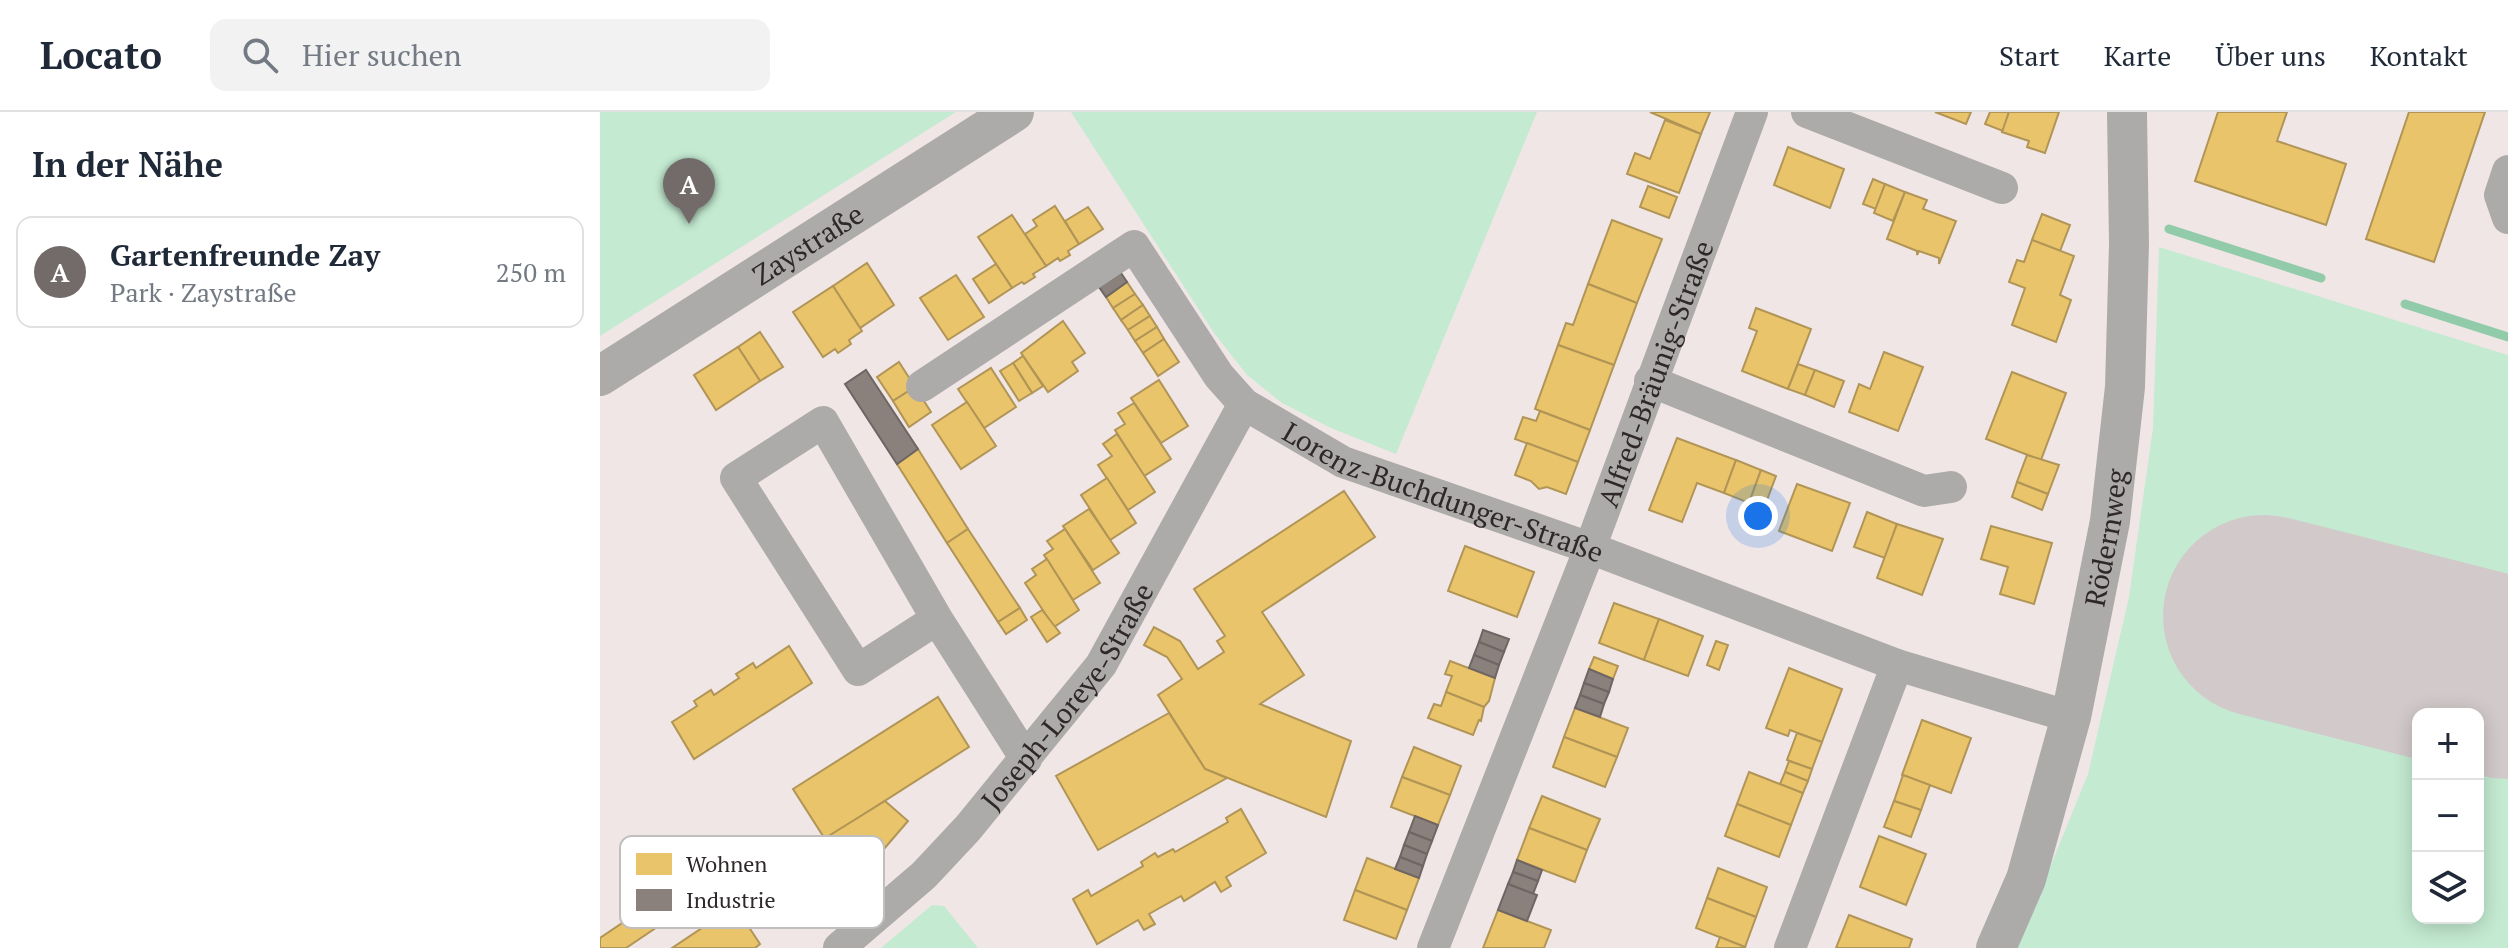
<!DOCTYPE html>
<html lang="de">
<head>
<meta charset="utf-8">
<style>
	:root { --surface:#fff; --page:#f2f2f3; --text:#1f2937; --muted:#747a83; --line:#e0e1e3; --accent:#736a6a }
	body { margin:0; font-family:"PT Serif",serif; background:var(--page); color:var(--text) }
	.controls { position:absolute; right:24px; bottom:24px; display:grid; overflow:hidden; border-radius:16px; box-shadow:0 4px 20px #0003 }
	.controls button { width:72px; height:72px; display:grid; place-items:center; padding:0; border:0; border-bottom:2px solid var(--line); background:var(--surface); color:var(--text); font:40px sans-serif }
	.you { position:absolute; left:1158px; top:404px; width:28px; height:28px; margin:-20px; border:6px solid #fff; border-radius:50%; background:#1a73e8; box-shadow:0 0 0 12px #1a73e833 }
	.badge { display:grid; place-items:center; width:52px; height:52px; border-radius:50%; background:var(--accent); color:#fff; font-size:26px; font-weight:700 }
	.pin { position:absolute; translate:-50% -66px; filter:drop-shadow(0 2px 4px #0008) }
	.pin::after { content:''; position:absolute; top:42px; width:28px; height:24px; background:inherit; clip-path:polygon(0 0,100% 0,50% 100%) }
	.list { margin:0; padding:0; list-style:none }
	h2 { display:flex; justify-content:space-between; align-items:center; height:104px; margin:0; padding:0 32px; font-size:34px }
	h2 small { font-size:26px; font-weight:400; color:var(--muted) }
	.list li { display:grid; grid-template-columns:52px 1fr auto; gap:24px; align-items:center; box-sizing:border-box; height:112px; margin:0 16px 16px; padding:0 16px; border:2px solid var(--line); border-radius:16px }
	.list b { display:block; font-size:30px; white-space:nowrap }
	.list p { margin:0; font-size:26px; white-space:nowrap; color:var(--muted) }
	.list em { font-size:26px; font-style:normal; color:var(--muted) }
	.icon { flex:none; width:44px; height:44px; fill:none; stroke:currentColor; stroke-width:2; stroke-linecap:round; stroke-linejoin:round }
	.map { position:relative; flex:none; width:1908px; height:836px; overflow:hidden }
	header { display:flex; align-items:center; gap:48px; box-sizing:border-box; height:112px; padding:0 40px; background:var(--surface); border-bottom:2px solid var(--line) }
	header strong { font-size:38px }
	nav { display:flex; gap:44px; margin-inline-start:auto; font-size:28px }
	.search { width:560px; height:72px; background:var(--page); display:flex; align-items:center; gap:20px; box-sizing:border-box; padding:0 28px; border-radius:16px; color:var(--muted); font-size:30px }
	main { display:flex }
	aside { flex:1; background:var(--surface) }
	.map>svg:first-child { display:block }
	.green { fill:#c4ead1; fill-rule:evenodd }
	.homes { fill:#e9c46a; stroke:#b19556; stroke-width:2 }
	.industry { fill:#8a817c; stroke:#6f6663; stroke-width:2 }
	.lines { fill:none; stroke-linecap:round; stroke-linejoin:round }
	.stream { stroke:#92cbaa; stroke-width:9 }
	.runway { stroke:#d2caca; stroke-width:202 }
	.minor { stroke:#adaaaa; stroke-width:32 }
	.tertiary { stroke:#adaaaa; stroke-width:40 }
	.labels { text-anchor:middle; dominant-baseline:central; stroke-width:8; stroke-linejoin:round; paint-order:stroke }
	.street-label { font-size:28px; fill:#2f2828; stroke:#fff }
	.key { fill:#fff; stroke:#c1bebe; stroke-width:2 }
	.key-label { font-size:22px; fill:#2f2828 }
</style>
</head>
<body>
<header>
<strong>Locato</strong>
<div class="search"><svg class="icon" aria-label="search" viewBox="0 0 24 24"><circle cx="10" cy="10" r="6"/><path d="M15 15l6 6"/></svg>Hier suchen</div>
<nav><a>Start</a><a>Karte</a><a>Über uns</a><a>Kontakt</a></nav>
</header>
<main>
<aside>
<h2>In der Nähe<small></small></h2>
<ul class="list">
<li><span class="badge">A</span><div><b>Gartenfreunde Zay</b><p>Park · Zaystraße</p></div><em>250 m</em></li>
</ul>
</aside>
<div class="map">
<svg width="1908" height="836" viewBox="0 0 1908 836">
	<rect width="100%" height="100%" fill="#f1e6e6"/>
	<g class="green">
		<polygon points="0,0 356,0 0,224"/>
		<polygon points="471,0 937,0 796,342 731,316 682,291 647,263 614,221"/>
		<path d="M1559,135L1908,243V836H1417L1488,662L1529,485L1553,316ZM1818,602H1878V806H1818Z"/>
		<polygon points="332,793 344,794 378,836 281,836"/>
	</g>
	<g class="homes">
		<polygon points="1050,0 1110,0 1101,22"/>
		<polygon points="1335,0 1371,0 1366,12"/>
		<polygon points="1390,0 1409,0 1403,19 1385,12"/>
		<polygon points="1409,0 1459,0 1445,41 1427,35 1429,29 1402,20"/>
		<polygon points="1618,0 1687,0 1677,29 1746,52 1726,113 1595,69"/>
		<polygon points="1809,0 1885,0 1834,150 1766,127"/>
		<polygon points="1065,8 1101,22 1079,81 1027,62 1035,41 1050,47"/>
		<polygon points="1188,35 1244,57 1230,96 1174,73"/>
		<polygon points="1273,67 1285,72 1276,97 1263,92"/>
		<polygon points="1285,72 1305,80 1293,109 1274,101"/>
		<polygon points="1048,74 1077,85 1069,106 1040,95"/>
		<polygon points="1305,80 1327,88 1323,97 1356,109 1339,152 1339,146 1319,139 1317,143 1317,139 1287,127"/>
		<polygon points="455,94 479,132 468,139 470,143 460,149 458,146 446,154 425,122 437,114 433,108"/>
		<polygon points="488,95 503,117 479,132 465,109"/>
		<polygon points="1442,102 1470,113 1460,139 1432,128"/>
		<polygon points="412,103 446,154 433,162 435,165 424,172 422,170 412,176 378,125"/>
		<polygon points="1012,108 1062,127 1037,191 988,172"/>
		<polygon points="1432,128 1474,144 1460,183 1471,188 1456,230 1412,213 1425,176 1409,170 1417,148 1424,150"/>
		<polygon points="267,151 294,193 260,216 233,174"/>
		<polygon points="396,152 412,176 389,191 373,167"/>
		<polygon points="356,163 384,205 348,228 320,186"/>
		<polygon points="527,170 535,182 513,196 506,185"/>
		<polygon points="988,172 1037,191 1014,253 958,233 966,211 973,213"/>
		<polygon points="233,174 262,219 249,228 251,232 238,241 235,237 223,245 193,200"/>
		<polygon points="535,182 543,193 521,208 513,196"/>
		<polygon points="543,193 550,204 528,218 521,208"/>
		<polygon points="1156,196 1211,217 1188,277 1142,259 1157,219 1149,216"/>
		<polygon points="550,204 557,215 535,229 528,218"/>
		<polygon points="463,209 485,241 472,250 478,259 448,280 421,241"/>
		<polygon points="557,215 564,227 543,241 535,229"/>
		<polygon points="160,220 183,255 160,269 138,235"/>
		<polygon points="564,227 579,250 558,264 543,241"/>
		<polygon points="958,233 1014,253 990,318 935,297"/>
		<polygon points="138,235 160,269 116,298 94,263"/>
		<polygon points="1284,240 1323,255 1298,319 1249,300 1259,272 1270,277"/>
		<polygon points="423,244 443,274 432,281 413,251"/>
		<polygon points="299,250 315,275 293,289 277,265"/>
		<polygon points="413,251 432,281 419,289 400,259"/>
		<polygon points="1198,252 1215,258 1205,283 1188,277"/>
		<polygon points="391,256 416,295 384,316 358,277"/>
		<polygon points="1215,258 1244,269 1234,295 1205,283"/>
		<polygon points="1412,260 1466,281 1441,348 1386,327"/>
		<polygon points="559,268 588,314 561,331 531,286"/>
		<polygon points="315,275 331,300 309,315 293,289"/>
		<polygon points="367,290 396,334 361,357 332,313"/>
		<polygon points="534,291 571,347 544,364 515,318 525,312 518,301"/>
		<polygon points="940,299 990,318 978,350 915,327 923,305 936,309"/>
		<polygon points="517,322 555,380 528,398 498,353 512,344 503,332"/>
		<polygon points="1077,326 1136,348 1124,381 1097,371 1082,410 1049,398"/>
		<polygon points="927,331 978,350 966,382 947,375 939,377 931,369 915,363"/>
		<polygon points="318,337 368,417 347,431 297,352"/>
		<polygon points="1427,343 1459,353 1448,382 1417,370"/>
		<polygon points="1136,348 1161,358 1149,391 1124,381"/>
		<polygon points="1161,358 1176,364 1164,396 1149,391"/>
		<polygon points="507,366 536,411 510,428 481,383"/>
		<polygon points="1417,370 1448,382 1442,398 1412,385"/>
		<polygon points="1197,372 1250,391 1232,439 1179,419"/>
		<polygon points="744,379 775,425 662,500 704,563 660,592 751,629 726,705 605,657 558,583 582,567 567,545 544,533 554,515 580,529 598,557 624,540 617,529 625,524 594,477"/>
		<polygon points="489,397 519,441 493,458 463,414"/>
		<polygon points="1267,400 1297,412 1285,446 1254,435"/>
		<polygon points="1297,412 1343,427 1322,483 1277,466"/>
		<polygon points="1391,414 1452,431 1434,492 1400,482 1408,455 1381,447"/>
		<polygon points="368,417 420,496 398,510 347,431"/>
		<polygon points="465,417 500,471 473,488 444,443 453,437 447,429"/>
		<polygon points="865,434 934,460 917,505 848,479"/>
		<polygon points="447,447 479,498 454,515 425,471 436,463 432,457"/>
		<polygon points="1014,491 1059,507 1044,548 999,531"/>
		<polygon points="420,496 427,508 406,522 398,510"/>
		<polygon points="442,498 460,521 447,530 431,505"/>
		<polygon points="1059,507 1103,524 1088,564 1044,548"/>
		<polygon points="1116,529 1128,533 1119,558 1107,553"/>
		<polygon points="189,534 212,571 94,647 72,610 97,594 94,589 111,578 114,583 139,566 136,562 153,551 156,556"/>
		<polygon points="994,545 1018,554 1013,567 989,557"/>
		<polygon points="850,549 895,566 889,589 884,595 846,580 852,564 845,562"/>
		<polygon points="1189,556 1242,577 1222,630 1190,618 1188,624 1166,616"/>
		<polygon points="846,580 884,595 881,609 879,608 873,623 828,606 834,592 841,594"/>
		<polygon points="338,585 369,635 225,727 193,677"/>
		<polygon points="975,596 1028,616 1017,645 964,625"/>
		<polygon points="569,601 605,657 627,666 498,738 456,664"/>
		<polygon points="1322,608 1371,626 1351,681 1302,663"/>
		<polygon points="1197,621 1222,630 1212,657 1187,648"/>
		<polygon points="964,625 1017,645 1005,675 953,655"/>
		<polygon points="814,635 861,654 850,683 802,665"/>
		<polygon points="1189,649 1212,657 1208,669 1185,660"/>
		<polygon points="1149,660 1203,681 1191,713 1137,692"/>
		<polygon points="1185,660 1208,669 1203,681 1180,672"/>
		<polygon points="1303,663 1330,673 1321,698 1294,689"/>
		<polygon points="802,665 850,683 838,713 791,695"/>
		<polygon points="942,684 1000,707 987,738 929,716"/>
		<polygon points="285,689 308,709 271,752 250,733 240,745 227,725"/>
		<polygon points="1294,689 1321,698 1311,725 1284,715"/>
		<polygon points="1137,692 1191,713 1179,745 1125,724"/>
		<polygon points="641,697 666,741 626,765 631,774 621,780 615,770 584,789 581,784 549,802 555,812 544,818 538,808 497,832 473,787 488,778 491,784 543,754 541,750 555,741 558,745 573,737 575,740 628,710 626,706"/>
		<polygon points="929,716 987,738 975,770 917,748"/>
		<polygon points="1279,724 1326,742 1306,793 1260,775"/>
		<polygon points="767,746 819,766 807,798 755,778"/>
		<polygon points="105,755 118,774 26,836 0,836 0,826"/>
		<polygon points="1118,756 1167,775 1156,805 1107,786"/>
		<polygon points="755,778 807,798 796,827 744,808"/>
		<polygon points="1107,786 1156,805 1145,835 1096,816"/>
		<polygon points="135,794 160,832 155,836 72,836"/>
		<polygon points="898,798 951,818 944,836 883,836"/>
		<polygon points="1249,803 1312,827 1309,836 1236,836"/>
		<polygon points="1120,825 1145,835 1144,836 1116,836"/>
	</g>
	<g class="industry">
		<polygon points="521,161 527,170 506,185 499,175"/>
		<polygon points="266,258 318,337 297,352 245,272"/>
		<polygon points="883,518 909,527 904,540 879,530"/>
		<polygon points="879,530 904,540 899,553 874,543"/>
		<polygon points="874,543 899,553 895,566 869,556"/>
		<polygon points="989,557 1013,567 1009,580 984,571"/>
		<polygon points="984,571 1009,580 1004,592 980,583"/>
		<polygon points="980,583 1004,592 1000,605 975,596"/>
		<polygon points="815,704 838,713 832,729 809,720"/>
		<polygon points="809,720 832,729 827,742 804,733"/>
		<polygon points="804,733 827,742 823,754 800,745"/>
		<polygon points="800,745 823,754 819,766 795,757"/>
		<polygon points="917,748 942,758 938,769 913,760"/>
		<polygon points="913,760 938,769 933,782 908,772"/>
		<polygon points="908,772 937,783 927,809 898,798"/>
	</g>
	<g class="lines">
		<g class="stream">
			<polyline points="1569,117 1721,166"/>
			<polyline points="1805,192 1908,225"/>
		</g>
		<polyline class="runway" points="1664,504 1908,566"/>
		<g class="minor">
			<polyline points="1207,0 1402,76"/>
			<polyline points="1908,59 1900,83 1908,106"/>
			<polyline points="1050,269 1324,379 1351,375"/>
			<path id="s1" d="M322,274L534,134L619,264L644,292L743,350L990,436L1297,553L1471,605"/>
			<polyline points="337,507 258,558 136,366 223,310 337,507 426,647"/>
			<path id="s2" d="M239,836L324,763L368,716L501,553L644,292"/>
			<path id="s3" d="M833,836L990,436L1152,0"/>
			<polyline points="1190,836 1297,553"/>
		</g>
		<g class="tertiary">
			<path id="s4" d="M0,264L414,0"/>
			<path id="s5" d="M1396,836L1426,767L1471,605L1510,409L1525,275L1529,132L1527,0"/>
		</g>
	</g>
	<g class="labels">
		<g class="street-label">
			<text stroke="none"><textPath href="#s4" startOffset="246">Zaystraße</textPath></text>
			<text stroke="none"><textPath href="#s3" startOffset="616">Alfred-Bräunig-Straße</textPath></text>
			<text stroke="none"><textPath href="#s1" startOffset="666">Lorenz-Buchdunger-Straße</textPath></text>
			<text stroke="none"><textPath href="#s5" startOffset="426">Rödernweg</textPath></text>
			<text stroke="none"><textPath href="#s2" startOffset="342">Joseph-Loreye-Straße</textPath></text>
		</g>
	</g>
	<rect x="20" y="724" width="264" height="92" rx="12" class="key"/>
	<rect x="36" y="741" width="36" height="22" fill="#e9c46a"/>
	<rect x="36" y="777" width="36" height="22" fill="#8a817c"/>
	<g class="key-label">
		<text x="86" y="760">Wohnen</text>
		<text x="86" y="796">Industrie</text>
	</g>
</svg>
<div class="controls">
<button>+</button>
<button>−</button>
<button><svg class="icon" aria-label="layers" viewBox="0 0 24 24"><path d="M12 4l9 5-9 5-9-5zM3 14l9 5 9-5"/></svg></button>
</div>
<div class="you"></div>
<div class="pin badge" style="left:89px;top:112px">A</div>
</div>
</main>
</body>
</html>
